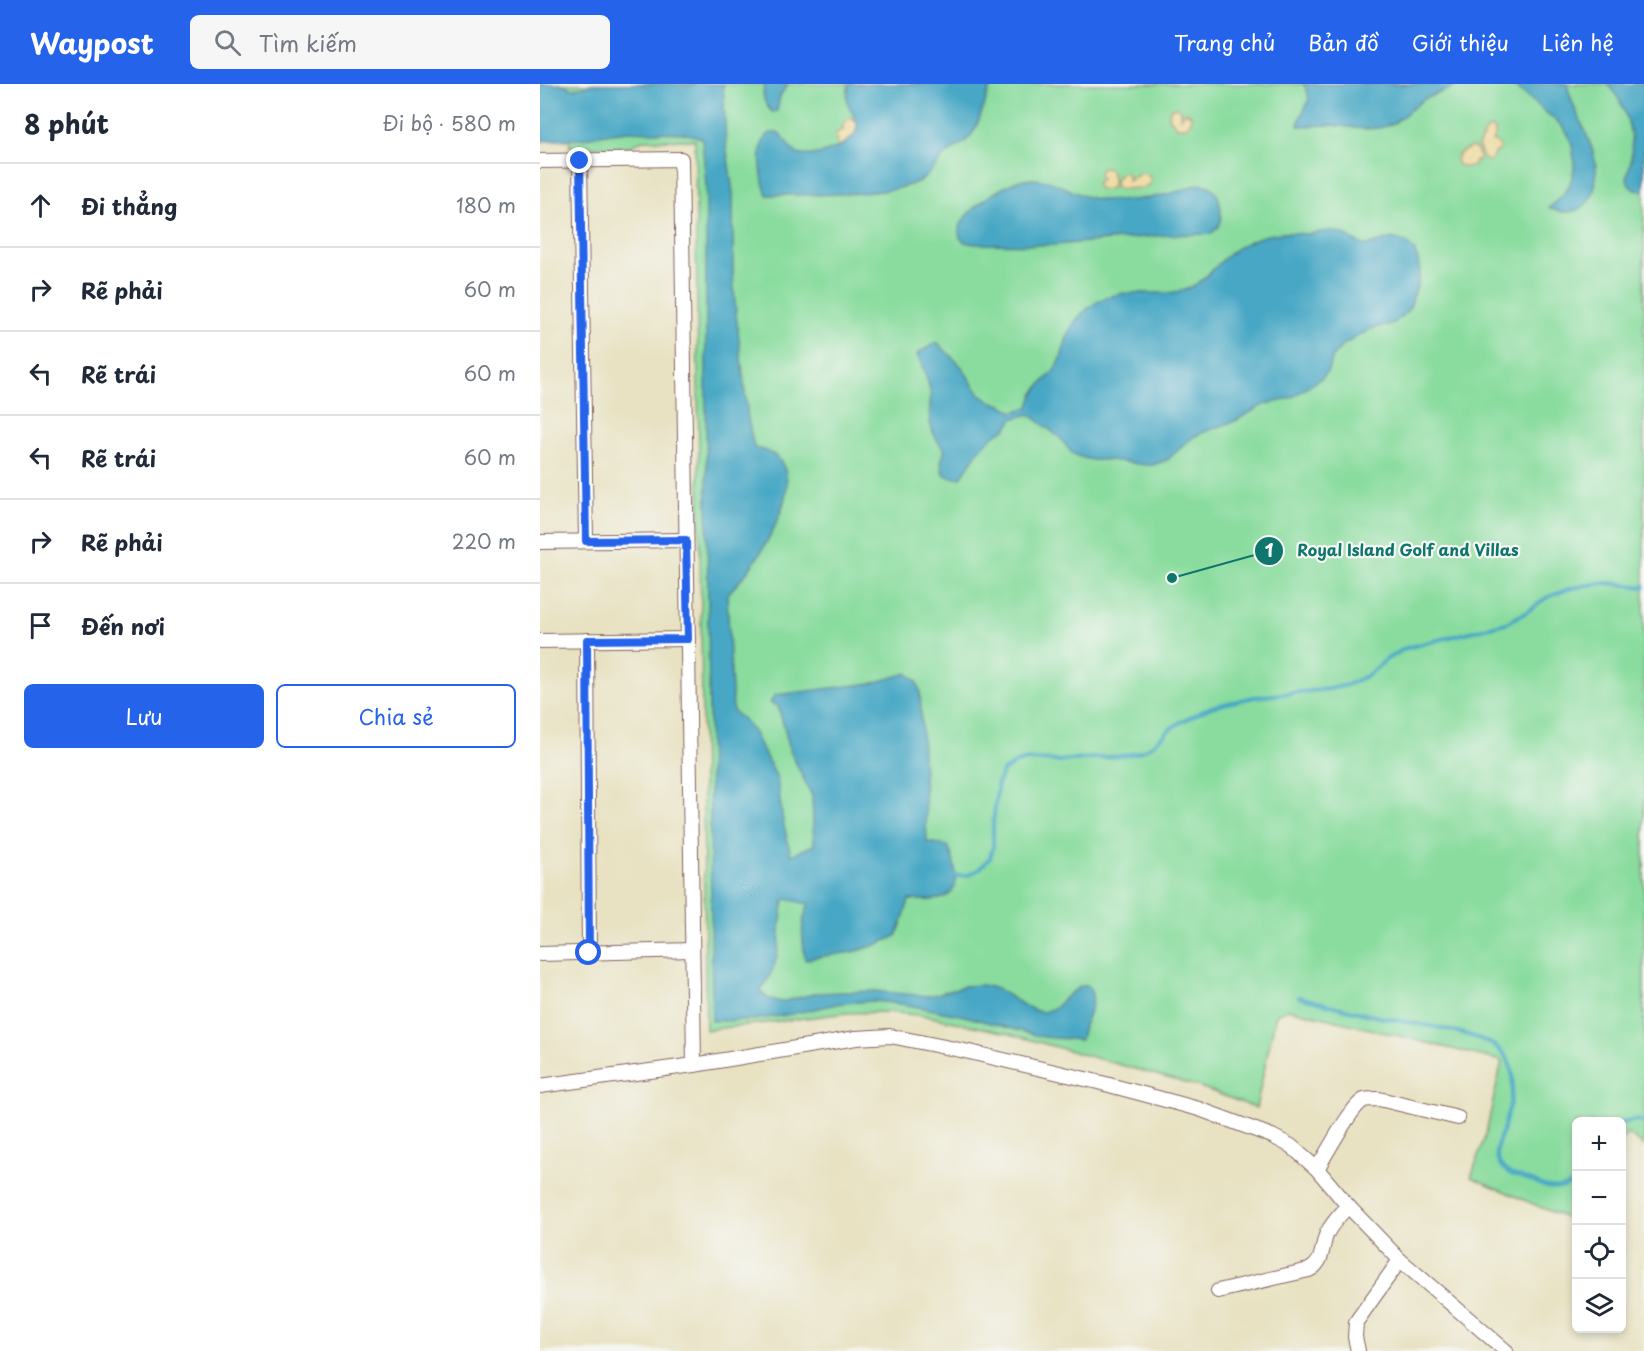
<!DOCTYPE html>
<html lang="vi">
<head>
<meta charset="utf-8">
<style>
	:root { --surface:#fff; --page:#f6f6f7; --text:#1f2937; --muted:#747a83; --line:#e0e1e3; --accent:#2563eb }
	body { margin:0; font-family:"Playpen Sans",sans-serif; background:var(--page); color:var(--text) }
	.controls { position:absolute; right:18px; bottom:18px; display:grid; overflow:hidden; border-radius:9px; box-shadow:0 3px 9px #0003 }
	.controls button { width:54px; height:54px; display:grid; place-items:center; padding:0; border:0; border-bottom:2px solid var(--line); background:var(--surface); color:var(--text); font:30px sans-serif }
	.stop { position:absolute; width:18px; height:18px; margin:-14px; border:4px solid #2563eb; border-radius:50%; background:#fff }
	.stop.end { background:#2563eb; border-color:#fff; box-shadow:0 2px 6px #0008 }
	.list { margin:0; padding:0; list-style:none }
	h2 { display:flex; justify-content:space-between; align-items:center; height:78px; margin:0; padding:0 24px; font-size:26px }
	h2 small { font-size:20px; font-weight:400; color:var(--muted) }
	.list li { display:grid; grid-template-columns:39px 1fr auto; gap:18px; align-items:center; box-sizing:border-box; height:84px; padding:0 24px; border-top:2px solid var(--line) }
	.list b { display:block; font-size:22px; white-space:nowrap }
	.list em { font-size:20px; font-style:normal; color:var(--muted) }
	.actions { display:flex; gap:12px; padding:18px 24px }
	.actions a { flex:1; padding:14px 0; border:2px solid var(--accent); border-radius:9px; text-align:center; font-size:21px; color:var(--accent) }
	.actions .main { background:var(--accent); color:#fff }
	.icon { flex:none; width:33px; height:33px; fill:none; stroke:currentColor; stroke-width:2; stroke-linecap:round; stroke-linejoin:round }
	.map { position:relative; flex:none; width:1104px; height:1267px; overflow:hidden }
	header { display:flex; align-items:center; gap:36px; box-sizing:border-box; height:84px; padding:0 30px; background:var(--accent); color:#fff }
	header strong { font-size:28px }
	nav { display:flex; gap:33px; margin-inline-start:auto; font-size:21px }
	.search { width:420px; height:54px; background:var(--page); display:flex; align-items:center; gap:15px; box-sizing:border-box; padding:0 21px; border-radius:9px; color:var(--muted); font-size:22px }
	main { display:flex }
	aside { flex:1; background:var(--surface) }
	.map>svg:first-child { display:block }
	.green { fill:#89dc9e; stroke:#6a7e64; stroke-width:1.5 }
	.sand { fill:#eeda9e; stroke:#9c7c64; stroke-width:1.5 }
	.water { fill:#46a7c5; stroke:#486378; stroke-width:1.5 }
	.lines { fill:none; stroke-linecap:round; stroke-linejoin:round }
	.stream { stroke:#46a7c5; stroke-width:4 }
	.minor-casing { stroke:#816360; stroke-width:16 }
	.minor { stroke:#fff; stroke-width:14 }
	.route { stroke:#2563eb; stroke-width:8 }
	.leader { fill:none; stroke:#0f766e; stroke-width:2 }
	.callout-dot { fill:#0f766e; stroke:#f6f6f2; stroke-width:2 }
	.mark-label { font-size:18px; text-anchor:middle; font-weight:bold; fill:#fff }
	.callout-label { font-size:16px; text-anchor:middle; font-weight:bold; fill:#0f766e; stroke:#f6f6f2; stroke-width:4.5; stroke-linejoin:round; paint-order:stroke }
</style>
</head>
<body>
<header>
<strong>Waypost</strong>
<div class="search"><svg class="icon" aria-label="search" viewBox="0 0 24 24"><circle cx="10" cy="10" r="6"/><path d="M15 15l6 6"/></svg>Tìm kiếm</div>
<nav><a>Trang chủ</a><a>Bản đồ</a><a>Giới thiệu</a><a>Liên hệ</a></nav>
</header>
<main>
<aside>
<h2>8 phút<small>Đi bộ · 580 m</small></h2>
<ul class="list">
<li><svg class="icon" aria-label="ahead" viewBox="0 0 24 24"><path d="M12 20V5M6 11l6-6 6 6"/></svg><div><b>Đi thẳng</b></div><em>180 m</em></li>
<li><svg class="icon" aria-label="right" viewBox="0 0 24 24"><path d="M7 20v-9h11M14 6l5 5-5 5"/></svg><div><b>Rẽ phải</b></div><em>60 m</em></li>
<li><svg class="icon" aria-label="left" viewBox="0 0 24 24"><path d="M17 20v-9H6M10 6l-5 5 5 5"/></svg><div><b>Rẽ trái</b></div><em>60 m</em></li>
<li><svg class="icon" aria-label="left" viewBox="0 0 24 24"><path d="M17 20v-9H6M10 6l-5 5 5 5"/></svg><div><b>Rẽ trái</b></div><em>60 m</em></li>
<li><svg class="icon" aria-label="right" viewBox="0 0 24 24"><path d="M7 20v-9h11M14 6l5 5-5 5"/></svg><div><b>Rẽ phải</b></div><em>220 m</em></li>
<li><svg class="icon" aria-label="arrive" viewBox="0 0 24 24"><path d="M6 21V4h12l-3 4 3 4H6"/></svg><div><b>Đến nơi</b></div></li>
</ul>
<div class="actions"><a class="main">Lưu</a><a>Chia sẻ</a></div>
</aside>
<div class="map">
<svg width="1104" height="1267" viewBox="0 0 1104 1267">
	<rect width="100%" height="100%" fill="#f6f6f2"/>
	<filter id="ink" filterUnits="userSpaceOnUse"><feTurbulence type="fractalNoise" baseFrequency=".0167" numOctaves="2"/><feDisplacementMap in="SourceGraphic" scale="12" xChannelSelector="R" yChannelSelector="G"/><feConvolveMatrix kernelMatrix="1 2 1 2 8 2 1 2 1" color-interpolation-filters="sRGB"/></filter>
	<filter id="wash" filterUnits="userSpaceOnUse"><feTurbulence type="fractalNoise" baseFrequency=".008" numOctaves="4" result="noise"/><feDisplacementMap in="SourceGraphic" scale="24" xChannelSelector="R" yChannelSelector="G"/><feGaussianBlur stdDeviation="1.35" result="paint"/><feColorMatrix in="noise" values="0 0 0 0 0 0 0 0 0 0 0 0 0 0 0 0 0 1.4 0 .05"/><feComposite in="paint" operator="in"/></filter>
	<g filter="url(#wash)">
		<rect width="100%" height="100%" fill="#e8e2c2"/>
		<polygon class="green" points="24,0 1104,0 1104,1062 1088,1050 1082,1056 1082,1038 1036,1038 1036,1130 1035,1138 931,1093 946,1049 962,977 748,925 736,930 716,1024 660,1003 466,949 387,932 347,928 307,929 166,946 155,56 102,56 90,63 30,63"/>
		<g class="sand">
			<polygon points="637,23 641,26 640,34 646,28 651,31 651,38 646,43 637,43 629,34 630,25"/>
			<path d="M312,34L317,38C318,51 310,57 299,62C295,58 295,54 297,48L304,46L302,42L307,35Z"/>
			<polygon points="950,44 955,46 955,52 952,57 958,60 960,65 954,69 952,75 948,77 944,75 938,62 946,47"/>
			<path d="M931,63C937,64 940,70 939,76L935,77L933,82L925,83L918,81L916,76L918,70Z"/>
			<path d="M566,84L570,86C574,91 574,99 571,104L564,106L558,104L556,99L561,95L559,91V88L561,85Z"/>
			<path d="M584,88L588,91V97C596,93 601,84 610,93V100L603,104L578,105L575,101C575,95 578,90 584,88Z"/>
		</g>
		<g class="water">
			<path d="M0,0H22L33,5L54,0H139L148,2L154,0H183L186,60L193,109V190L195,220L208,335L214,364C278,373 232,454 211,483C204,493 195,502 187,511L193,627L207,639L212,646L237,694L243,738L251,771L274,761L272,712L251,669L238,622L230,619L235,611L333,599L367,589L376,597L380,607L387,758L408,762C415,778 425,811 398,815C389,817 379,816 369,816L362,839L356,852C343,858 330,864 316,867C299,871 282,871 265,876C263,854 259,841 269,820L245,815C241,826 241,837 240,848C239,871 234,890 220,907L229,915L241,918L277,909L334,907L386,912L397,910L424,902L442,901L458,905L485,922L497,927L503,928L515,924L529,910L540,903L547,901C557,913 551,924 546,937C543,943 542,950 541,956L503,953L424,932L368,921L335,917L302,919L247,931L212,936L172,937L166,322V101L162,54L143,49L87,47L65,50L41,55L0,57Z"/>
			<path d="M225,0H248L240,12L237,27L232,28C224,20 221,11 225,0Z"/>
			<path d="M309,0H452C445,15 442,32 434,47C427,59 417,62 407,70C397,78 392,89 381,96C350,114 265,110 227,111C221,97 212,43 239,49C246,55 249,65 258,70C272,76 315,61 317,44C318,36 312,30 309,23C306,15 307,8 309,0Z"/>
			<path d="M763,0H921L884,15L854,39L839,44L824,45L792,41L758,42C760,25 777,19 763,0Z"/>
			<path d="M971,0H1027C1034,36 1062,63 1055,102C1053,110 1051,116 1044,122C1034,130 1021,129 1009,124C1028,109 1038,93 1033,67C1032,60 1030,52 1025,46C1020,38 1011,33 1004,27C993,17 984,8 971,0Z"/>
			<path d="M1067,0H1104V107C1097,107 1091,106 1088,99C1085,92 1090,83 1091,76C1094,50 1086,19 1067,0Z"/>
			<path d="M484,95C518,92 534,114 563,116C588,118 616,114 640,107C648,104 658,98 666,101C679,105 681,121 681,132C681,141 677,146 670,150L628,151L514,161L437,160C428,159 419,159 419,148C420,127 466,99 484,95Z"/>
			<path d="M791,147L804,150L814,157L824,161H829L852,154L865,158L874,166L877,173L880,187L878,199L870,223L863,232L852,240L830,245L803,261L794,271L787,288L783,293L753,313L740,317L723,321L695,337L661,349L652,354L627,376L613,381H606L571,376H552L537,372L531,368L519,353L489,330L472,335C469,345 463,346 455,351C440,362 430,379 421,394L409,393L403,389L401,378L405,366C393,354 388,338 390,322C390,316 391,312 390,307C388,294 382,282 377,270L397,258C405,267 413,273 421,282C429,292 433,305 443,313C452,320 464,319 473,328L489,323C495,298 509,298 519,279C524,268 525,255 531,244C543,223 566,209 591,209C611,208 630,212 649,204C666,196 674,183 687,172C702,159 721,151 741,149C750,148 759,150 768,150C776,149 783,147 791,147Z"/>
		</g>
		<g class="lines">
			<g class="stream">
				<polyline points="416,792 428,791 438,786 450,774 453,763 453,739 458,698 463,687 476,679 488,676 519,677 580,672 597,669 610,663 630,645 641,638 671,623 714,613 789,605 807,601 828,591 847,575 866,564 966,539 987,528 1006,514 1028,505 1054,500 1068,499 1104,503"/>
				<path d="M759,913C786,920 812,927 839,933C868,939 946,947 964,970C981,991 969,1026 962,1049C960,1054 957,1060 957,1066C956,1072 958,1078 962,1083C970,1093 984,1093 995,1098C1010,1106 1022,1107 1036,1097"/>
				<polyline points="1082,1039 1096,1036 1104,1038"/>
			</g>
		</g>
	</g>
	<g filter="url(#ink)">
		<g class="lines">
			<g class="minor-casing">
				<g id="minor">
					<polyline points="0,77 141,75 154,981"/>
					<polyline points="40,77 46,457"/>
					<polyline points="0,458 146,456"/>
					<polyline points="47,556 49,869"/>
					<polyline points="0,557 148,555"/>
					<polyline points="0,870 152,866"/>
					<polyline points="0,1002 154,981 316,954 350,952 425,967 558,998 659,1025 732,1052 751,1062 777,1085 808,1122 860,1176 966,1267"/>
					<path d="M777,1085C785,1072 812,1021 824,1016C828,1015 834,1015 839,1015L918,1034"/>
					<path d="M678,1207L769,1186C784,1179 781,1163 787,1149C792,1139 800,1131 808,1122"/>
					<polyline points="818,1267 815,1253 816,1238 860,1176"/>
				</g>
			</g>
			<use href="#minor" class="minor"/>
		</g>
	</g>
	<g class="lines" filter="url(#ink)">
		<polyline class="route" points="40,77 46,457 146,456 148,555 47,556 49,869"/>
	</g>
	<path class="leader" d="M632 494L729 467"/>
	<g class="callout-dot">
		<circle cx="632" cy="494" r="6"/>
		<circle cx="729" cy="467" r="15"/>
	</g>
	<g class="mark-label">
		<text x="729" y="473">1</text>
	</g>
	<g class="callout-label">
		<text x="868" y="472">Royal Island Golf and Villas</text>
	</g>
</svg>
<div class="controls">
<button>+</button>
<button>−</button>
<button><svg class="icon" aria-label="locate" viewBox="0 0 24 24"><circle cx="12" cy="12" r="6"/><path d="M12 2v4M12 18v4M2 12h4M18 12h4"/></svg></button>
<button><svg class="icon" aria-label="layers" viewBox="0 0 24 24"><path d="M12 4l9 5-9 5-9-5zM3 14l9 5 9-5"/></svg></button>
</div>
<div class="stop" style="left:49px;top:869px"></div>
<div class="stop end" style="left:40px;top:77px"></div>
</div>
</main>
</body>
</html>
